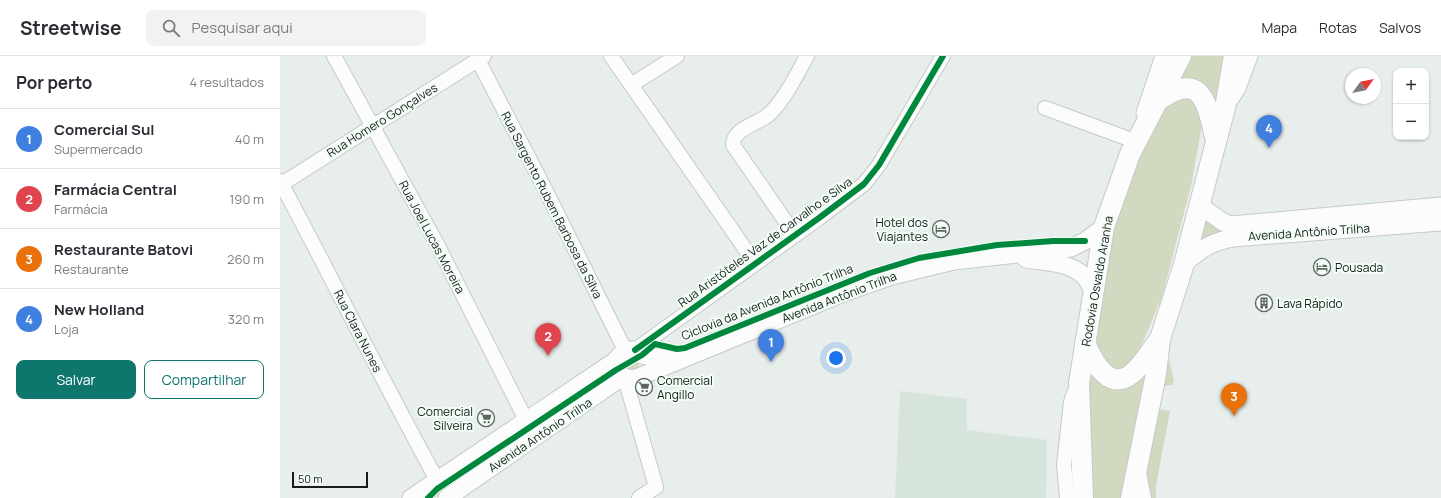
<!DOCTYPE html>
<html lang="pt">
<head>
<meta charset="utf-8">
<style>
	:root { --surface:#fff; --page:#f2f2f3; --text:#2b2b33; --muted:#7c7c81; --line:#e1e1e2; --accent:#0f766e }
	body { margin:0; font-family:Manrope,sans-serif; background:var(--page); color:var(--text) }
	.controls { position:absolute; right:12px; top:12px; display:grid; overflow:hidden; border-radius:8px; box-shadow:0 1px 3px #0004 }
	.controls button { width:36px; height:36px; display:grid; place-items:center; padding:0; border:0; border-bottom:1px solid var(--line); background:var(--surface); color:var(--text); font:20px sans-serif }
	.compass { position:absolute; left:1065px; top:12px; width:36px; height:36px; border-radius:50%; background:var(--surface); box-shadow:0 1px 3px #0004; rotate:57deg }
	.scale { position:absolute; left:12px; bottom:10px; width:76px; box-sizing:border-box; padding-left:4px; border:2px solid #171b19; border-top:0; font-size:11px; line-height:14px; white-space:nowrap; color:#171b19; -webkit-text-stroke:3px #f3fef7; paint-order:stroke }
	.you { position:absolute; left:556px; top:302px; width:14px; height:14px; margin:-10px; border:3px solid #fff; border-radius:50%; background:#1a73e8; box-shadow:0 0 0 6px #1a73e833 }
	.badge { display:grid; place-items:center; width:26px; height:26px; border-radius:50%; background:var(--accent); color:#fff; font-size:13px; font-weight:700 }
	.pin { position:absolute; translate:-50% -33px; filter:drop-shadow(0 1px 2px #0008) }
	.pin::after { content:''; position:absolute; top:21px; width:14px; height:12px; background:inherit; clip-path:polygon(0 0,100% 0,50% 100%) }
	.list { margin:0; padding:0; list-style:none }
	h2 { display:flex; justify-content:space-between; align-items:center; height:52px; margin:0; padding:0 16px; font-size:17px }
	h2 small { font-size:13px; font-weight:400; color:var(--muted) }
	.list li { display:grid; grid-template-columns:26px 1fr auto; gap:12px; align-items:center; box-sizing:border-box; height:60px; padding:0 16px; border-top:1px solid var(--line) }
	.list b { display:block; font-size:15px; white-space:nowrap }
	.list p { margin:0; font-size:13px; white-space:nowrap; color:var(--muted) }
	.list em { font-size:13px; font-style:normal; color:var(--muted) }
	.actions { display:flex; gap:8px; padding:12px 16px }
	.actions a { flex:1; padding:9px 0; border:1px solid var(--accent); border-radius:8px; text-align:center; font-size:14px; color:var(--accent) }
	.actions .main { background:var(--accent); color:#fff }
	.icon { flex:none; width:22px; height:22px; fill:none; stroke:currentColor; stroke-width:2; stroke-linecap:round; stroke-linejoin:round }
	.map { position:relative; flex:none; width:1161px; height:442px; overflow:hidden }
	header { display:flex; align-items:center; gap:24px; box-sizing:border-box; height:56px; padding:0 20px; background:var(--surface); border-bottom:1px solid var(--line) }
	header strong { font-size:19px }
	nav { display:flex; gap:22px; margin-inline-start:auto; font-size:14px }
	.search { width:280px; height:36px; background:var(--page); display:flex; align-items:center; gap:10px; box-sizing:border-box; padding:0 14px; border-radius:8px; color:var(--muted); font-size:15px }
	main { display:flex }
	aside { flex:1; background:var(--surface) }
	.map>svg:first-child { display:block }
	.built { fill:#d7e4dc }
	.green { fill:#d1d9c0 }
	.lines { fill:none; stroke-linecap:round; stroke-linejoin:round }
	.minor-casing { stroke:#c5cac7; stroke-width:16 }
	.major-casing { stroke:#c5cac7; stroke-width:19 }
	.highway-casing { stroke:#c5cac7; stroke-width:22 }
	.minor { stroke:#fcfcfc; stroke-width:14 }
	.major { stroke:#fcfcfc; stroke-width:17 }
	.highway { stroke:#fcfcfc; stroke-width:20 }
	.cycleway-casing { stroke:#f3fef7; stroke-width:8 }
	.cycleway { stroke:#00873e; stroke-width:6 }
	.labels { text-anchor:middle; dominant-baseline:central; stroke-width:4; stroke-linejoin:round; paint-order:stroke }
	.street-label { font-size:12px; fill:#171b19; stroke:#f3fef7 }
	.poi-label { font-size:12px; fill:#171b19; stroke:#f3fef7; text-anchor:start }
</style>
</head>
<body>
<header>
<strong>Streetwise</strong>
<div class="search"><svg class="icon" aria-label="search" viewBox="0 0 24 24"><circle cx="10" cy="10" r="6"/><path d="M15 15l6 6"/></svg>Pesquisar aqui</div>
<nav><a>Mapa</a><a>Rotas</a><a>Salvos</a></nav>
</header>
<main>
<aside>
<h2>Por perto<small>4 resultados</small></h2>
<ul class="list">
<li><span class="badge" style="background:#3f7fe0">1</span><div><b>Comercial Sul</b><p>Supermercado</p></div><em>40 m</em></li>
<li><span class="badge" style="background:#e0444e">2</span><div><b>Farmácia Central</b><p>Farmácia</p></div><em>190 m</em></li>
<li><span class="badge" style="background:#e8710a">3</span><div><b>Restaurante Batovi</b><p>Restaurante</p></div><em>260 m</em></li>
<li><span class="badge" style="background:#3f7fe0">4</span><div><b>New Holland</b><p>Loja</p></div><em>320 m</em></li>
</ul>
<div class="actions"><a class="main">Salvar</a><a>Compartilhar</a></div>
</aside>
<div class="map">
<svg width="1161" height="442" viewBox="0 0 1161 442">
	<rect width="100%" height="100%" fill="#e8eeeb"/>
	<polygon class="built" points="620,335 687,343 687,374 767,384 766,442 615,442"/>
	<g class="green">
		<polygon points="912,0 952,0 938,50 932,38 922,29 895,30"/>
		<polygon points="914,40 923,63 911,130 882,241 854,307 836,316 818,296 816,269 830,189 836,165 849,124 864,89 884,51 895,43"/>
		<polygon points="924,162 948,177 921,184"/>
		<polygon points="874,298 846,442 807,442 808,313 824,328"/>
		<circle cx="351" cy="308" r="8"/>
		<polygon points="889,304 894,325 892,329 883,330"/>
		<polygon points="875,353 890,355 876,429 876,442 868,442 866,414"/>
		<polygon points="269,359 272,363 190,418 188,414"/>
		<polygon points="181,419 184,421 184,423 154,442 151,442 159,434"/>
	</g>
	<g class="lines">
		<g class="minor-casing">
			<g id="minor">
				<polyline points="54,0 157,188 246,364"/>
				<polyline points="331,0 475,207"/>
				<polyline points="198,4 265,133 345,294"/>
				<polyline points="351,29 397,0"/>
				<polyline points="765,52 857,86"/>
				<path d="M0,125C53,224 103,326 157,424"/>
				<polyline points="0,129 204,0"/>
				<path d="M515,179L453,89C453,73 476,68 487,60C503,47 517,18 527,0"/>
				<polyline points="355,294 539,162 584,128 599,109 663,0"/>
				<polyline points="345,322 376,431 359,442"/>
				<polyline points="859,417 864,442"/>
				<polyline points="787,442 784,409 791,346 794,337"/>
			</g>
		</g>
		<g class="major-casing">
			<g id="major">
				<polyline points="950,43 957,32 969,0"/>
				<polyline points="865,57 884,0"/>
				<polyline points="919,149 943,166 951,169 1161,150"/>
				<path d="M746,203C764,206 789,206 803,219C807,223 810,229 813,235"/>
				<path d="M904,208C920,194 932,185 953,182L1161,166"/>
				<polyline points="342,321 354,323 566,236 612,220 674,205 791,192 805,185 824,171"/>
				<polyline points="131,442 335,305 345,294 355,294 362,299 398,305"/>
				<polyline points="167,442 342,321"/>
			</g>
		</g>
		<g class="highway-casing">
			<g id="highway">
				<path d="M876,46C920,14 926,42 935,81"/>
				<path d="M805,287C817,314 835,342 862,307C868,300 873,292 879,284"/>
				<polyline points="803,442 799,327 824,171 850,98 901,0"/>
				<polyline points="851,442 876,318 880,283 904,208 945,52 954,0"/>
			</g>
		</g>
		<use href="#minor" class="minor"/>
		<use href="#major" class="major"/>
		<use href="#highway" class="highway"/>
		<g class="cycleway-casing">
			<g id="cycleway">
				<polyline points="355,294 539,162 584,128 599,109 663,0"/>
				<polyline points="148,442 157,433 336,314 362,299 375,288 397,293 405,292 590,217 639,202 717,189 773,185 805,185"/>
			</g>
		</g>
		<use href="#cycleway" class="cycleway"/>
	</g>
	<defs>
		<g id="hotel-ring" transform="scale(0.9)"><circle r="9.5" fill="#f3fef7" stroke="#606562" stroke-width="1.5"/><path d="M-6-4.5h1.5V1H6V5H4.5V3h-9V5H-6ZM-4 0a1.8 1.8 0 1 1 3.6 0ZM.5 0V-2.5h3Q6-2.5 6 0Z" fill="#606562"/></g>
		<g id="building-ring" transform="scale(0.9)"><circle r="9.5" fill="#f3fef7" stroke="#606562" stroke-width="1.5"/><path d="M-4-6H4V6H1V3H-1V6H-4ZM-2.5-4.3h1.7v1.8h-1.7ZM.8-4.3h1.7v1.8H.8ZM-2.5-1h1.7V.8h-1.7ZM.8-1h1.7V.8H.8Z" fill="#606562"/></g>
		<g id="supermarket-ring" transform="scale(0.9)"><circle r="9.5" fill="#f3fef7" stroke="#606562" stroke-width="1.5"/><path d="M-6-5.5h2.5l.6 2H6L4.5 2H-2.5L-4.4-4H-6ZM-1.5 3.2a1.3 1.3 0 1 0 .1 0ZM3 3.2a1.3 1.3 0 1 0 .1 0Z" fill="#606562"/></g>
	</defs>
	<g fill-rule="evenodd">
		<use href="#hotel-ring" x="661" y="173"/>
		<use href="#hotel-ring" x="1042" y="211"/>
		<use href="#building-ring" x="984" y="247"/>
		<use href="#supermarket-ring" x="364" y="331"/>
		<use href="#supermarket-ring" x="206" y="362"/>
	</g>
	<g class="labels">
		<g class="street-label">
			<text transform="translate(102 64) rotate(-32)">Rua Homero Gonçalves</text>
			<text transform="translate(272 149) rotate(63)">Rua Sargento Rubem Barbosa da Silva</text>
			<text transform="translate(1029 176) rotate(-4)">Avenida Antônio Trilha</text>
			<text transform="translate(152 181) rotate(62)">Rua Joel Lucas Moreira</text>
			<text transform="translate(485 186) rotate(-36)">Rua Aristóteles Vaz de Carvalho e Silva</text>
			<text transform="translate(817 225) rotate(-80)">Rodovia Osvaldo Aranha</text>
			<text transform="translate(559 241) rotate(-21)">Avenida Antônio Trilha</text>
			<text transform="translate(487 246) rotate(-22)">Ciclovia da Avenida Antônio Trilha</text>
			<text transform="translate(78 275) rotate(63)">Rua Clara Nunes</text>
			<text transform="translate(260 379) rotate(-34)">Avenida Antônio Trilha</text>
		</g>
		<g class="poi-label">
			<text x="648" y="166" text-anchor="end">Hotel dos<tspan x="648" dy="14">Viajantes</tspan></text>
			<text x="1055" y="211">Pousada</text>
			<text x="997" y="247">Lava Rápido</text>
			<text x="377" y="324">Comercial<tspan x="377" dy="14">Angillo</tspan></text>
			<text x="193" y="355" text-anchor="end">Comercial<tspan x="193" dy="14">Silveira</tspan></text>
		</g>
	</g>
</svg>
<div class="controls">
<button>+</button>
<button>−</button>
</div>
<svg class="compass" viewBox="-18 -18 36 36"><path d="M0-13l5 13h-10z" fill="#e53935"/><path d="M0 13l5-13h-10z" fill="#7c7c81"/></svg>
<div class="scale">50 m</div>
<div class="you"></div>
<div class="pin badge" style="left:491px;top:306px;background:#3f7fe0">1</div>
<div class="pin badge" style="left:268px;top:300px;background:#e0444e">2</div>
<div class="pin badge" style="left:954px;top:360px;background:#e8710a">3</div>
<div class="pin badge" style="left:989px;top:92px;background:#3f7fe0">4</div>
</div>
</main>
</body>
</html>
